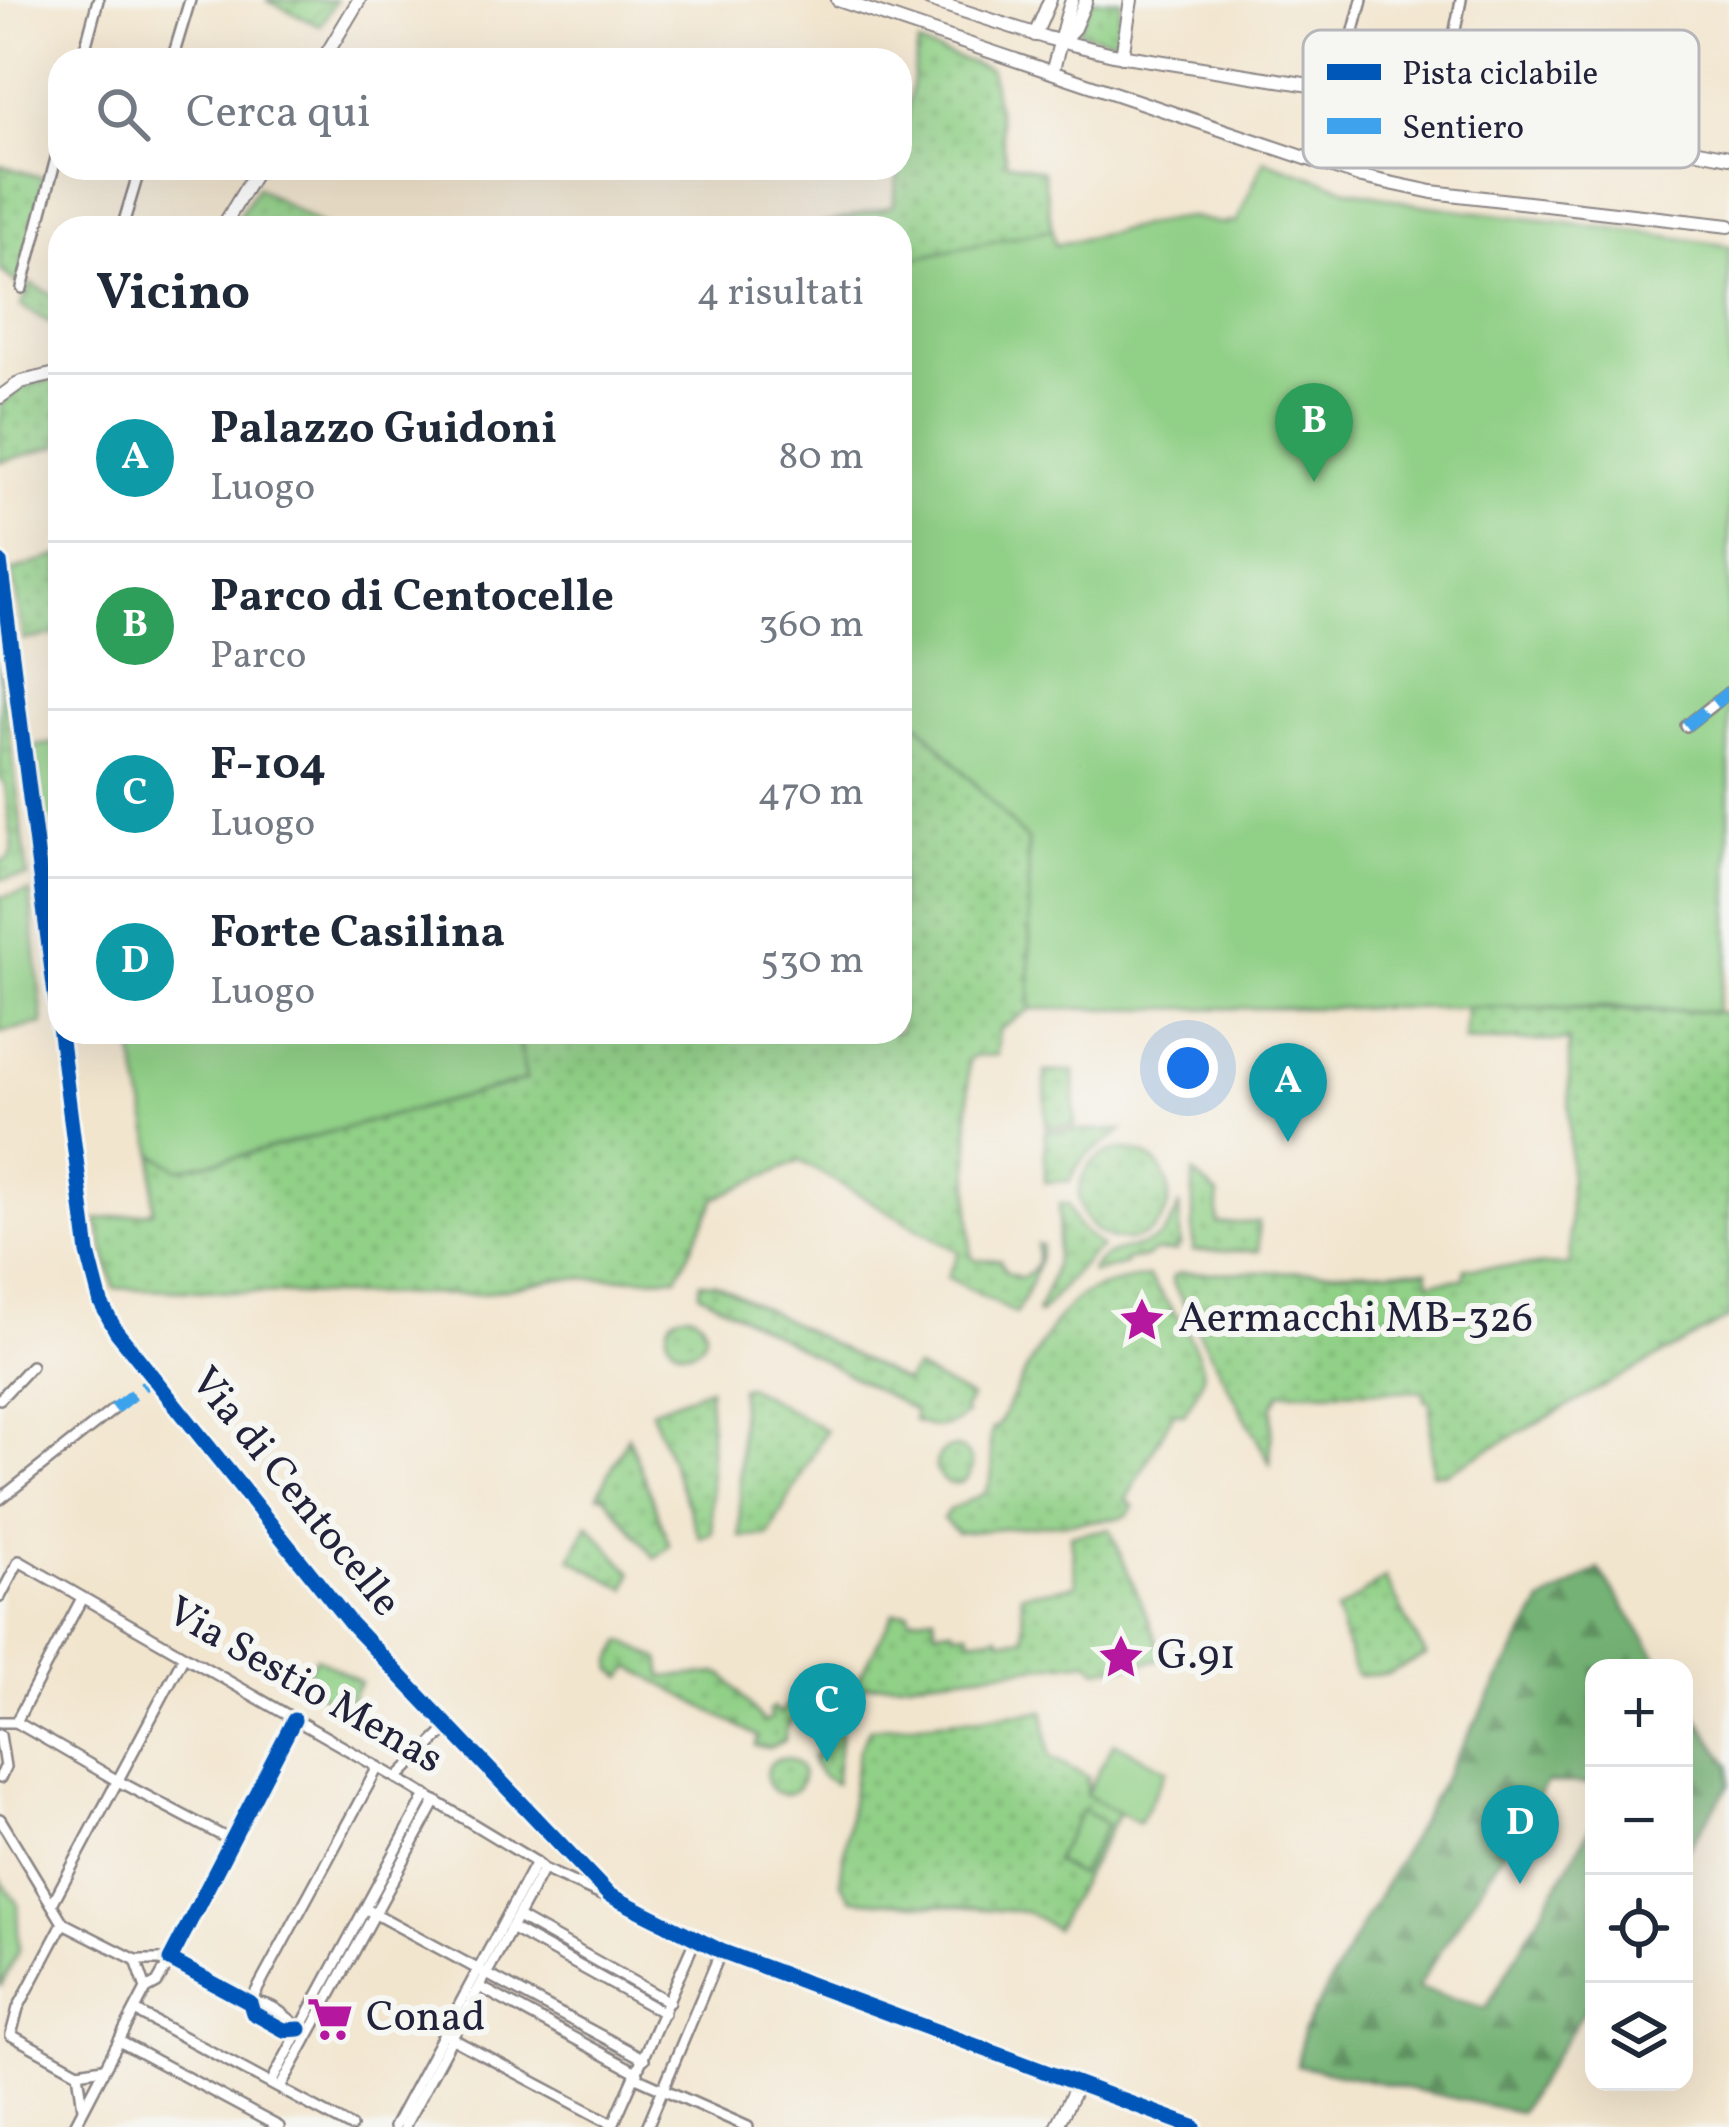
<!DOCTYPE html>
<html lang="it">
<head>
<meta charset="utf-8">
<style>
	:root { --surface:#fff; --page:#f6f6f7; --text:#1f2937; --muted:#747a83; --line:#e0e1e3; --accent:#ea580c }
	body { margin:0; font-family:Vollkorn,serif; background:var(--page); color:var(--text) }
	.controls { position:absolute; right:36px; bottom:36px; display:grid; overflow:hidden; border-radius:24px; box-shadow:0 12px 48px #0002 }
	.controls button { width:108px; height:108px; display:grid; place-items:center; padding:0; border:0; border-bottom:3px solid var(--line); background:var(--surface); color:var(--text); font:60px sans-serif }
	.you { position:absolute; left:1188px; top:1068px; width:42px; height:42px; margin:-30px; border:9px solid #fff; border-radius:50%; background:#1a73e8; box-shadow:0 0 0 18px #1a73e833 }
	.badge { display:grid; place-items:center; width:78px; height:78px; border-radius:50%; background:var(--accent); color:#fff; font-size:39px; font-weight:700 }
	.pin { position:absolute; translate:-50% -99px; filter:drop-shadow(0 3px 6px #0008) }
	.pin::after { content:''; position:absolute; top:63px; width:42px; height:36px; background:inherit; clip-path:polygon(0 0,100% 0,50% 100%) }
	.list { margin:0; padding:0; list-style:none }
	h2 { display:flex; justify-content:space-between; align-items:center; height:156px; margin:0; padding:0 48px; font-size:51px }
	h2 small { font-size:39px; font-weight:400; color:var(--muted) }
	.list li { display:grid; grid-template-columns:78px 1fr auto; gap:36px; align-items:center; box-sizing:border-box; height:168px; padding:0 48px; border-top:3px solid var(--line) }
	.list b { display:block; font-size:45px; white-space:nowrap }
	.list p { margin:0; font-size:39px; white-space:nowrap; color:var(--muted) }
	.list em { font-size:39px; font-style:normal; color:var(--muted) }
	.icon { flex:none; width:66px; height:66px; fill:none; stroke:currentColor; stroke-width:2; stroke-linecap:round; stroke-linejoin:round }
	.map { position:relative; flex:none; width:1729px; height:2127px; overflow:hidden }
	.search { position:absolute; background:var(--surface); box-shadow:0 12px 48px #0002; left:48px; top:48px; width:864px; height:132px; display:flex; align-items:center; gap:30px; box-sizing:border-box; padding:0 42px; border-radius:36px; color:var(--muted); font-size:45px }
	.panel { position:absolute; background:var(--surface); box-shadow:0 12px 48px #0002; left:48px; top:216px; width:864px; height:828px; border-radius:36px }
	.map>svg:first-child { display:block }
	.grass { fill:url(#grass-dots); stroke:#5a7961; stroke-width:3 }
	.forest { fill:url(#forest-firs); stroke:#4b6a58; stroke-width:3 }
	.park { fill:#91d087; stroke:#5a7961; stroke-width:3 }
	.garden { fill:url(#garden-furrows); stroke:#5a7961; stroke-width:3 }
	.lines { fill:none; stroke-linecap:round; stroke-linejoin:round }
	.street-casing { stroke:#8a8484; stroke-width:14 }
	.secondary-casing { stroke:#8a8484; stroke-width:16 }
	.street { stroke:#fff; stroke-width:9 }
	.secondary { stroke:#fff; stroke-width:12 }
	.quiet { stroke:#3ea2ec; stroke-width:12; stroke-dasharray:24 12; stroke-linecap:butt }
	.cycleway-casing { stroke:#f6f6f2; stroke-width:22 }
	.cycleway { stroke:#0057b8; stroke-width:15 }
	.labels { text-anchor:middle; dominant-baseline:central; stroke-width:12; stroke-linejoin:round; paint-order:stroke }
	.poi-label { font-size:42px; fill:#22223b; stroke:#f6f6f2; text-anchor:start }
	.street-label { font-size:42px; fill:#22223b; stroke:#f6f6f2 }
	.key { fill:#f6f6f2; stroke:#b6b6bb; stroke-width:3 }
	.key-label { font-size:33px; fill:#22223b }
</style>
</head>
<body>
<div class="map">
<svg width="1729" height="2127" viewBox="0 0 1729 2127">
	<defs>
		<pattern id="grass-dots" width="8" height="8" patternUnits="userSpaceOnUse" patternTransform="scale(3)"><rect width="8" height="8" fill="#91d087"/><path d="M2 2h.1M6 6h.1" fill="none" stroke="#7db275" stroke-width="1.8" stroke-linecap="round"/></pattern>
		<pattern id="forest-firs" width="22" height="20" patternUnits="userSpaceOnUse" patternTransform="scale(3)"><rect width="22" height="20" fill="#74b274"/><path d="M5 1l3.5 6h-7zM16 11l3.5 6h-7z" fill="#5f9060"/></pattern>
		<pattern id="garden-furrows" width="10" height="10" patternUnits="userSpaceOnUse" patternTransform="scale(3)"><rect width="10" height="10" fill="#91d087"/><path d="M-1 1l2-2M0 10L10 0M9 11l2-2" fill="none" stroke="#7db275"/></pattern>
	</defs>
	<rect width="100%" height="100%" fill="#f6f6f2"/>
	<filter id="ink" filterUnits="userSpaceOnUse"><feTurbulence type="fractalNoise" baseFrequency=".00833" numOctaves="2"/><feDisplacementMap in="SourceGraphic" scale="24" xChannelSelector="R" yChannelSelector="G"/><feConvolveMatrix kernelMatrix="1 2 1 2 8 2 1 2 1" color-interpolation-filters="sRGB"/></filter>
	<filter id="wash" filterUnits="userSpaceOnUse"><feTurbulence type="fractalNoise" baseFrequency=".004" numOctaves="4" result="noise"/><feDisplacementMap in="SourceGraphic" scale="48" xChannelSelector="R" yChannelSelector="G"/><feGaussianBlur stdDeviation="2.7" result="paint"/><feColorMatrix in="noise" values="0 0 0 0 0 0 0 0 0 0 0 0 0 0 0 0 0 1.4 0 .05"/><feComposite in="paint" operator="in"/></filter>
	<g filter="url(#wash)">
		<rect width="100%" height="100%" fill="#f2e5ce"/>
		<g class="grass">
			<polygon points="1092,0 1121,0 1116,40 1078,32"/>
			<polygon points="918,45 990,69 1006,162 1043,171 1052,229 900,262 900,228 807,228 893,206"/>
			<polygon points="0,165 44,178 19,285 0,270"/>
			<polygon points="257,187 327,228 231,228"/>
			<polygon points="31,284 60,299 60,329 21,306"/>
			<polygon points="60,378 60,445 0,462 1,405 24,386"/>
			<polygon points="60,555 60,634 24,640 12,571"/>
			<polygon points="0,659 28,877 0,879 0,862 9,858 13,849 5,784 0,779"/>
			<path d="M900,703L1028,841L1031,1009L999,1030L997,1055L974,1056L968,1061L971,1255L975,1259L1000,1260L1006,1272L1022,1278C1038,1270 1038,1261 1037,1244L1042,1245C1038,1271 1028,1291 1016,1314L947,1277L959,1252L800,1161L716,1198L677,1277L555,1279L480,1294L327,1295L114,1288L97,1220L153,1211L154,1154L179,1169L240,1156L526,1080L517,1032H900Z"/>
			<polygon points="1466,1007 1716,1012 1729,1015 1729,1318 1446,1473 1432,1473 1430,1401 1425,1400 1424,1391 1281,1392 1273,1405 1270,1463 1172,1282 1173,1276 1180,1273 1427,1270 1429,1282 1463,1279 1465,1268 1570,1265 1569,1041 1464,1041"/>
			<polygon points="1074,1071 1075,1126 1046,1127 1045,1072"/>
			<path d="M1122,1130C1100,1152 1084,1147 1070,1181L1045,1182V1131Z"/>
			<circle cx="1124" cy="1195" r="45"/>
			<polygon points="1193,1173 1218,1195 1218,1224 1258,1222 1259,1251 1193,1251"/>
			<path d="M1059,1204H1068L1077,1225L1101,1247L1091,1255L1039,1314L1037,1312C1056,1273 1059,1247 1059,1204Z"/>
			<path d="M1179,1204L1181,1246H1177V1251L1154,1252L1146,1257L1125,1260V1264L1093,1273L1091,1271C1113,1232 1161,1268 1179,1204Z"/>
			<path d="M1148,1277C1164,1299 1208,1352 1202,1379C1199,1391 1190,1403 1184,1414L1174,1412L1126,1500L1134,1506L1130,1513L1122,1518L957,1533L943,1519L949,1510L985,1493C1002,1461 983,1455 993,1428L996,1429C1015,1394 1051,1312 1084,1294C1103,1284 1127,1280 1148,1277Z"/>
			<path d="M700,1282L715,1283L905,1382L915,1368L971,1398L963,1410L966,1414C949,1431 933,1430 913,1420L915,1411L699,1293Z"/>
			<circle cx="686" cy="1332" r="19"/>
			<polygon points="747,1386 826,1430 768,1536 740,1537 740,1388"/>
			<polygon points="709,1388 712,1533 700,1538 651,1410"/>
			<polygon points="628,1436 670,1546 655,1558 604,1495 598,1495"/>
			<circle cx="954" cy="1466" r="18"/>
			<polygon points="588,1524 632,1573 626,1589 571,1559"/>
			<polygon points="1110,1529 1165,1659 1098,1670 1089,1661 863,1686 857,1696 849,1696 894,1613 909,1612 910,1618 934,1615 936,1630 953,1628 954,1632 969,1631 971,1639 999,1635 1001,1640 1025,1638 1021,1594 1076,1585 1071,1535"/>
			<polygon points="1385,1578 1425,1655 1387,1674 1359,1676 1355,1673 1336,1612"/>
			<polygon points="623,1641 660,1659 663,1677 719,1673 724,1675 764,1723 772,1718 768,1712 773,1708 780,1714 787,1705 798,1711 786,1730 785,1740 769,1748 755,1746 758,1737 631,1667 624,1677 613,1670 612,1660"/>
			<polygon points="1044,1711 1050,1757 1088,1777 1086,1795 1119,1813 1055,1929 1026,1912 852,1899 840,1882 858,1751 870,1728"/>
			<path d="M831,1728L841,1733L835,1784C822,1777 814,1772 812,1757H815Z"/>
			<circle cx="784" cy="1776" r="18"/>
		</g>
		<g class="forest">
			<polygon points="1599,1569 1665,1668 1594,1668 1594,1784 1547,1783 1417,1988 1486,2008 1594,1821 1594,1995 1519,2112 1297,2065 1303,2031 1542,1603"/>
			<polygon points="1684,1697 1729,1765 1729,1785 1684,1855"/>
		</g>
		<g class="park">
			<polygon points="1264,160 1348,189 1415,204 1660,235 1729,246 1729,955 1716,1012 1608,1007 1031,1009 1028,841 900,703 900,261 1052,229 1055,245 1172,219 1191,217 1227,225 1228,222 1236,223"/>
			<polygon points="60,694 60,910 52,910 34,746 58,743 54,696"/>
			<polygon points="30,892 43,1024 0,1032 0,897"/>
			<polygon points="129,1032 517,1032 526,1080 240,1156 179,1169 154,1154"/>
			<polygon points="316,1657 360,1682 345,1708 301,1684"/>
			<polygon points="1114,1742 1167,1770 1139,1823 1086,1795"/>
			<polygon points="1082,1810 1107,1824 1079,1875 1054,1861"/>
			<polygon points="0,1879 17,1903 19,1951 0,1987"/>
		</g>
		<polygon class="garden" points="266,0 336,0 320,26"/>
	</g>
	<g filter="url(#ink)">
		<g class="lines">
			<g class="street-casing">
				<g id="street">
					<polyline points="82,60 98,0"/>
					<polyline points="172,60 190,0"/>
					<polyline points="1338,92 1362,0"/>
					<polyline points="1440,106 1461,0"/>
					<polyline points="122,228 140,168"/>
					<polyline points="22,288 60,143"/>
					<polyline points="1686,726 1729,692"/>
					<polyline points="0,1399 31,1366"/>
					<polyline points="0,1499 114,1409"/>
					<polyline points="0,1597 19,1561 397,1778 536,1862 543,1869 608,1898"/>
					<polyline points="294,1720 170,1960 250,2003 253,2013 284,2030 300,2029"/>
					<polyline points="0,1722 16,1722 118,1781 232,1841"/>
					<polyline points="16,1722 82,1598"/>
					<polyline points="0,1735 5,1767 0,1778"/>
					<polyline points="397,1778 449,1727"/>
					<polyline points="0,1819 63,1923"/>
					<polyline points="52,1904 184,1656"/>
					<polyline points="370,1911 644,2059"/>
					<polyline points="518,1917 669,2002"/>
					<polyline points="63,1923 136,1960 146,1989 74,2127"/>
					<polyline points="511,1928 664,2013"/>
					<polyline points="136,1960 170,1960 157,1983 146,1989"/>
					<polyline points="480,1987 638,2073"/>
					<polyline points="135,2011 351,2127"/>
					<path d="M309,2033C288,2023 277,2000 250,2003L378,1767"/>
					<polyline points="11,2035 18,2008 63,1923"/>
					<polyline points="11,2035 78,2072 103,2068"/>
					<polyline points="449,2037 613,2124"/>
					<polyline points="119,2041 279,2127"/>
					<polyline points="78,2072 83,2108"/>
					<polyline points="636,2077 748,2127"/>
					<polyline points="271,2083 426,1795"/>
					<polyline points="280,2088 436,1801"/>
					<polyline points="394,2127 536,1862"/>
					<polyline points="404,2127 543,1869"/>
					<polyline points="612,2127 695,1940"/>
					<polyline points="647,2127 721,1951"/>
				</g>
			</g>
			<g class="secondary-casing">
				<g id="secondary">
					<polyline points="838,0 1362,177 1432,192 1729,226"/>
					<polyline points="929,0 1047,38 1113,54 1564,125 1729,157"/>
					<polyline points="1035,35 1050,0"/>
					<polyline points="1061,42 1074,28 1086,0"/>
					<polyline points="1122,56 1131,0"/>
					<polyline points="323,60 359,0"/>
					<path d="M1052,72C1060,47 1063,24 1072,0"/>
					<polyline points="222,228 258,168"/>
					<polyline points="0,397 21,382 60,373"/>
					<polyline points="0,562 88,1253 101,1303 116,1331 350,1623 609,1895 721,1951 1194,2127"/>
					<polyline points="1056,2127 1078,2084"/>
				</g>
			</g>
			<use href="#street" class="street"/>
			<use href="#secondary" class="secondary"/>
			<g class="quiet">
				<polyline points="1686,726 1729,692"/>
				<polyline points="114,1409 154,1378"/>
			</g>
			<g class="cycleway-casing">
				<g id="cycleway">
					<polyline points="0,562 88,1253 101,1303 116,1331 350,1623 609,1895 721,1951 1194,2127"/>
					<polyline points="294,1720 170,1960 250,2003 253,2013 284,2030 300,2029"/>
				</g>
			</g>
			<use href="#cycleway" class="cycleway"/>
		</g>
	</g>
	<defs>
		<g id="sight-bare" transform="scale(3.6)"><path d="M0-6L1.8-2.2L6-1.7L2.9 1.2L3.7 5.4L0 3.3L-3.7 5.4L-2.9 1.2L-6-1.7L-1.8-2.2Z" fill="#b5179e" stroke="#f6f6f2" stroke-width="2.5" paint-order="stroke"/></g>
		<g id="supermarket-bare" transform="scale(3.6)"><path d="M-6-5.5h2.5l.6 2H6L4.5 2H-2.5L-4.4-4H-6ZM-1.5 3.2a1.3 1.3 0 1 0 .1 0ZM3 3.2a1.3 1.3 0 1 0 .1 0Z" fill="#b5179e" stroke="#f6f6f2" stroke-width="2.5" paint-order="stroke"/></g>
	</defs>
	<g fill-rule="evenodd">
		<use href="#sight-bare" x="1142" y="1320"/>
		<use href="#sight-bare" x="1121" y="1657"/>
		<use href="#supermarket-bare" x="330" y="2019"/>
	</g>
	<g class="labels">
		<g class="poi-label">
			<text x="1178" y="1320">Aermacchi MB-326</text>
			<text x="1157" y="1657">G.91</text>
			<text x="366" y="2019">Conad</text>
		</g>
		<g class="street-label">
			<text transform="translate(294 1493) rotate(51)">Via di Centocelle</text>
			<text transform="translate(304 1687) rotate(30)">Via Sestio Menas</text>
		</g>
	</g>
	<rect x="1303" y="30" width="396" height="138" rx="18" class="key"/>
	<rect x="1327" y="64" width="54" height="16" fill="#0057b8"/>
	<rect x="1327" y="118" width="54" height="16" fill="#3ea2ec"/>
	<g class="key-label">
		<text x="1402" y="84">Pista ciclabile</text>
		<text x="1402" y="138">Sentiero</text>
	</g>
</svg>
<div class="controls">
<button>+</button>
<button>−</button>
<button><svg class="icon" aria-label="locate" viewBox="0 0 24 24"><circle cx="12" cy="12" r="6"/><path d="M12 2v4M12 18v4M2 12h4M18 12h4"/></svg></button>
<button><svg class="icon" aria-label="layers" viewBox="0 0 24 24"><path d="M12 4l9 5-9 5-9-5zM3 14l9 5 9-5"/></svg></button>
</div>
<div class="you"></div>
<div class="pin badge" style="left:1288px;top:1142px;background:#0f9aa8">A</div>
<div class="pin badge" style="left:1314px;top:482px;background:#2e9e5b">B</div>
<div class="pin badge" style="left:827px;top:1762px;background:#0f9aa8">C</div>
<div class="pin badge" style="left:1520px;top:1884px;background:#0f9aa8">D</div>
<div class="search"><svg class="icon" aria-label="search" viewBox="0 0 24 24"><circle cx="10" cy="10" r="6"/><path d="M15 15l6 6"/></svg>Cerca qui</div>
<section class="panel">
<h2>Vicino<small>4 risultati</small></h2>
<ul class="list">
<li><span class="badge" style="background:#0f9aa8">A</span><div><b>Palazzo Guidoni</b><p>Luogo</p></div><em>80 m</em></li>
<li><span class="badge" style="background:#2e9e5b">B</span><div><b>Parco di Centocelle</b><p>Parco</p></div><em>360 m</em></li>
<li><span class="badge" style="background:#0f9aa8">C</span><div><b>F-104</b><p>Luogo</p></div><em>470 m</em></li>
<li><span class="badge" style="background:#0f9aa8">D</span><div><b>Forte Casilina</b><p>Luogo</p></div><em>530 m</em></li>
</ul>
</section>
</div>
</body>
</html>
